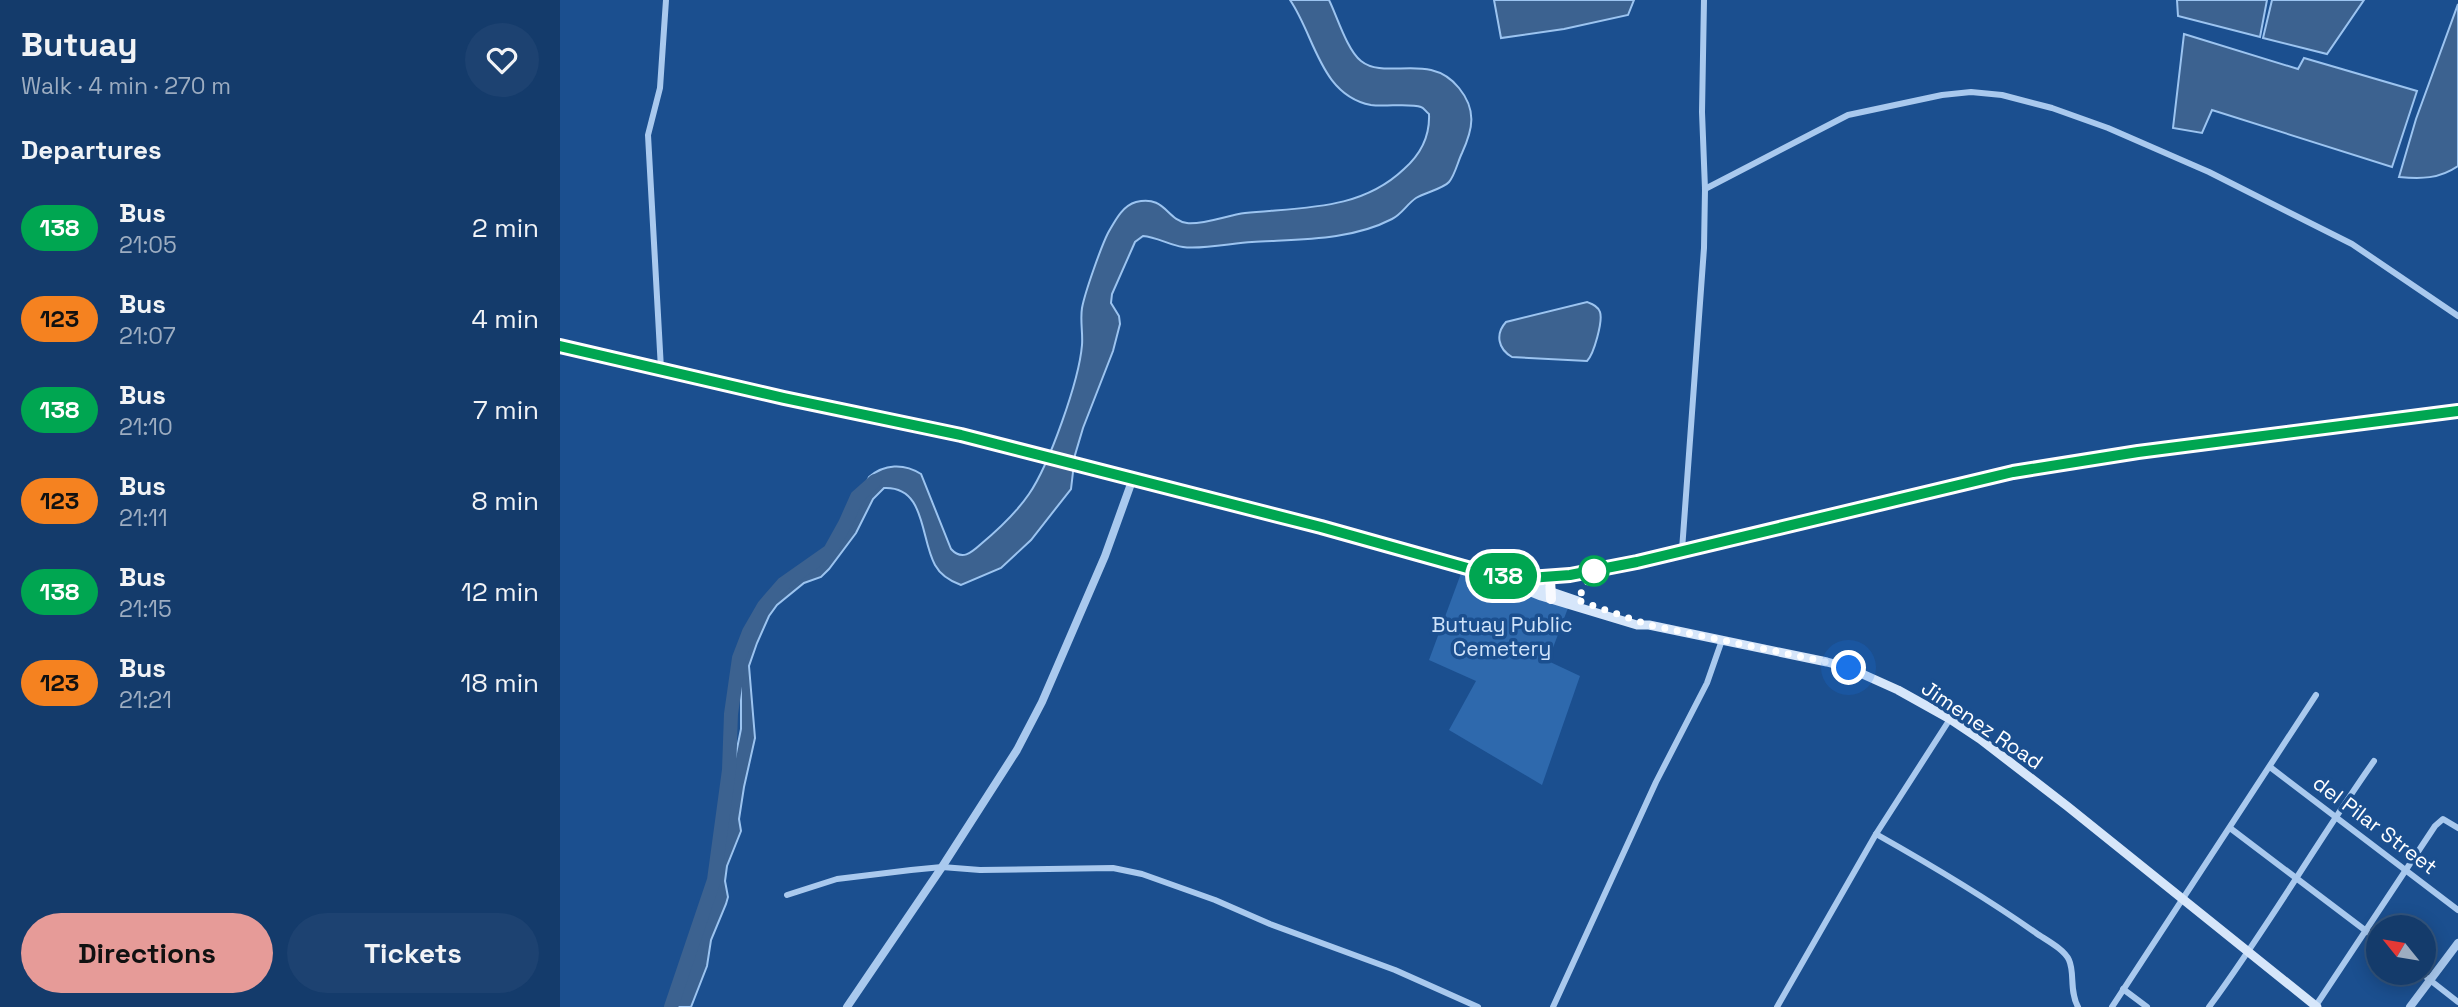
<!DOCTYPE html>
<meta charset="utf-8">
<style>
body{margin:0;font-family:"Space Grotesk",sans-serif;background:#1d4271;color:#f1f3f6;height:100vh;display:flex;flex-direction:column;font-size:26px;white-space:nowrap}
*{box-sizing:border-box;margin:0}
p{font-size:23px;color:#9dadc1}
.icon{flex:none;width:38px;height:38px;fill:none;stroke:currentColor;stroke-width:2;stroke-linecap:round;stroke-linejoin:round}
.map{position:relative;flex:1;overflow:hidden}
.side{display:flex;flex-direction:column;background:#143b6b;width:560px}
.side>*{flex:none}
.badge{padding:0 14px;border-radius:23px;font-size:24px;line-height:46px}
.needle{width:46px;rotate:300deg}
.fabs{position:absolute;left:1806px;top:915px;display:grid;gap:14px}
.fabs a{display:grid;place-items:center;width:70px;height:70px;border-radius:50%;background:#143b6b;box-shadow:0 4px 18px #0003,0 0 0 2px #33557e;font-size:35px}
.you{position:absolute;width:35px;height:35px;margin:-18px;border:5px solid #fff;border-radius:50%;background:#1a73e8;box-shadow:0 0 0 10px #1a73e833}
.map>.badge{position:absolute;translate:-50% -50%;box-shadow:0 0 0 4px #fff}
h2{padding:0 21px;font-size:26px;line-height:63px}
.round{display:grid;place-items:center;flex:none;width:74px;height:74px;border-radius:37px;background:#1d4271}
.headline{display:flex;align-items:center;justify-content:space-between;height:119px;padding:0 21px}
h1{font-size:33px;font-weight:600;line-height:52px}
.cta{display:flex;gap:14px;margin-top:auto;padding:14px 21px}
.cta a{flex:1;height:80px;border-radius:42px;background:#e69b98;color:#111;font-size:28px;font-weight:600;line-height:80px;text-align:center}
.cta a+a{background:#1d4271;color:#f1f3f6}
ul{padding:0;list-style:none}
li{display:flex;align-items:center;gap:21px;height:91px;padding:0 21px}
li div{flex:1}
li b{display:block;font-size:26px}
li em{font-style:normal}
li .badge{min-width:77px;font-weight:700;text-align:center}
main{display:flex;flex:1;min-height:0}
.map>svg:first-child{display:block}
</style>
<main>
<section class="side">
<div class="headline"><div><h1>Butuay</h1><p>Walk · 4 min · 270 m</p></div><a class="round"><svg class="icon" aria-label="heart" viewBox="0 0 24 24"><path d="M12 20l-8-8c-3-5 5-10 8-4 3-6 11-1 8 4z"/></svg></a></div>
<h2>Departures</h2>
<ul>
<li><span class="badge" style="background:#00a651;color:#fff">138</span><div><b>Bus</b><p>21:05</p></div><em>2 min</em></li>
<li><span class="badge" style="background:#f58220;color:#111">123</span><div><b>Bus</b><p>21:07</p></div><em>4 min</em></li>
<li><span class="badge" style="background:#00a651;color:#fff">138</span><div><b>Bus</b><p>21:10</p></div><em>7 min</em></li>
<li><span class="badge" style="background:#f58220;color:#111">123</span><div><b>Bus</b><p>21:11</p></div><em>8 min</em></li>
<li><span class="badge" style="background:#00a651;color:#fff">138</span><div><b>Bus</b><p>21:15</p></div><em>12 min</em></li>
<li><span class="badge" style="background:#f58220;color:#111">123</span><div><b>Bus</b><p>21:21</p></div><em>18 min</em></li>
</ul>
<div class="cta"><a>Directions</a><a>Tickets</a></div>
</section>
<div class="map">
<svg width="1898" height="1007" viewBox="0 0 1898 1007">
<rect width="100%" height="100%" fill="#1b4f8f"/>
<polygon fill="#2e69ad" points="903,568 1008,608 988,661 1020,676 982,785 889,730 916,681 869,660"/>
<g fill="#3c6290" stroke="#9cc4f0" stroke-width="2">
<path d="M730,0H769C777,16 787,50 801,61C826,81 870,51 899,88C917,110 913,129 902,153C898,161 895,175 889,182C884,188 865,193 856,198C847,204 842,214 832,219C790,241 738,239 692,242C673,243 640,250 623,247C609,245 597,237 583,236L575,242L552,294L551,303L559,316L560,324L553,351L523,428L515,455L511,489L471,540L441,568L401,585C390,581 381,576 375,565C360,538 366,486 324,488L313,499L296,533L269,569L261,577L244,583L217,605L209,616L197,643L189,666L195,738L184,787L179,819L181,831L167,866L165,881L168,897L166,904L151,940L147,966L131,1007H116L148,911L161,858L167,798L181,729V672L185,650L202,614L223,588L271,555L309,477C324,464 344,463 361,474L391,549C402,561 411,553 421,544C439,529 456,513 469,494C489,465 519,381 522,345C523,333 520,320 522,308C525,292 541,247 548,233C555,221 562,206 576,202C606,195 606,220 627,223C643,225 668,215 685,213C742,207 800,211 844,169C861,154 870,136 869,114C866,112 864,108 861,107C851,103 824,107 811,105C760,95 755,36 730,0Z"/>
<polygon points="934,0 1074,0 1068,15 1004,29 941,38"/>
<polygon points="1617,0 1707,0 1700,37 1618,16"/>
<polygon points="1712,0 1804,0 1767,54 1703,38"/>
<path d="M1898,4V166C1879,179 1861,179 1839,177L1856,119Z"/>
<polygon points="1624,34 1738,69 1744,58 1857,91 1832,167 1652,110 1642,133 1613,128"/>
<path d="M1027,302C1032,304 1038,306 1040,312C1043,321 1034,354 1027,361L952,357C938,349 935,334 946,322Z"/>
</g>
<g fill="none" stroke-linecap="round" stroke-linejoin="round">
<polyline stroke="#3c6290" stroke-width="14" points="111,1007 154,880 169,770 171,714 179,658 189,632 204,606 223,584 270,551 285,524 297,497 315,481"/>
<g stroke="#a9c9ee" stroke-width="6">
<polyline points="1145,189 1288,115 1382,95 1411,92 1442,95 1492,108 1548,128 1649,172 1792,244 1898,316"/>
<polyline points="101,369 88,135 100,88 106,0"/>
<polyline points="1122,550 1144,248 1145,189 1142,112 1144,0"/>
<polyline points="1710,767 1898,910"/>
<polyline points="1670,828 1818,940"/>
<path d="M1316,834C1371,865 1425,897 1476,933C1486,940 1504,949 1509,960C1515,973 1509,990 1518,1007"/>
<polyline points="227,895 277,879 351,870 382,867 420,870 553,868 582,874 655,900 710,924 835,970 918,1007"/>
<polyline points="1861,973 1898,1002"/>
<polyline points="1563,989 1587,1007"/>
<polyline points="993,1007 1096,782 1147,683 1162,640"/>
<polyline points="1217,1007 1316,834 1390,719"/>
<polyline points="1552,1007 1756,695"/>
<path d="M1649,1007C1708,927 1757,842 1814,761"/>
<polyline points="1755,1007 1875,826 1883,819 1898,828"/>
</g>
<g stroke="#a9c9ee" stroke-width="8">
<polyline points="287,1007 382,867 457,750 482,702 545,556 572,481"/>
<polyline points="1850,1007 1898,943"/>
</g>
<g stroke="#d6e6fa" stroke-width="9">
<polyline points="933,577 981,596 1077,625 1089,625 1267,662 1289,668 1338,690 1390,719 1420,739 1507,806 1757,1007"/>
<polyline points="951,578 1018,601"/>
</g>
<g stroke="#f8faff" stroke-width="10">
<polyline points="0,346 224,398 473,452 572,481 760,527 935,575 990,578 1077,562 1453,472 1578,452 1898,411"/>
<polyline points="990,578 991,599"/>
</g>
</g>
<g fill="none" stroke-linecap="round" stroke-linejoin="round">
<g stroke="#fff" stroke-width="16">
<polyline id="line" points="0,346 224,398 401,435 761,527 918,571 947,577 969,578 1010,575 1077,562 1453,472 1578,452 1898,411"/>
</g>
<use href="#line" stroke="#00a651" stroke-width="10"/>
<polyline stroke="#fff" stroke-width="7" stroke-dasharray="0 12.6" points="1034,571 1017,600 1089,625 1267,662 1289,668"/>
</g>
<circle fill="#fff" stroke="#00a651" stroke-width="3.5" cx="1034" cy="571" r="14"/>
<g text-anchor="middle" stroke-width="7" stroke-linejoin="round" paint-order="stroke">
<g font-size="21" fill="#cfe3fa" stroke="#1b4f8f">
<text x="942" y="632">Butuay Public<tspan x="942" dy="24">Cemetery</tspan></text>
</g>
<g font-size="21" fill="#fff" stroke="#1b4f8f">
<text transform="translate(1422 725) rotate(34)" y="7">Jimenez Road</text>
<text transform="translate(1815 825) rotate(37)" y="7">del Pilar Street</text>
</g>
</g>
</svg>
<div class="fabs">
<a><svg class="needle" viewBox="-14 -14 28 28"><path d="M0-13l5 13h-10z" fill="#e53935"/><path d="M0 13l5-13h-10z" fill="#9dadc1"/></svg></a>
</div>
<div class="you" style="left:1289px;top:668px"></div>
<b class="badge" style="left:943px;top:576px;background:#00a651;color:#fff">138</b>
</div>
</main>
